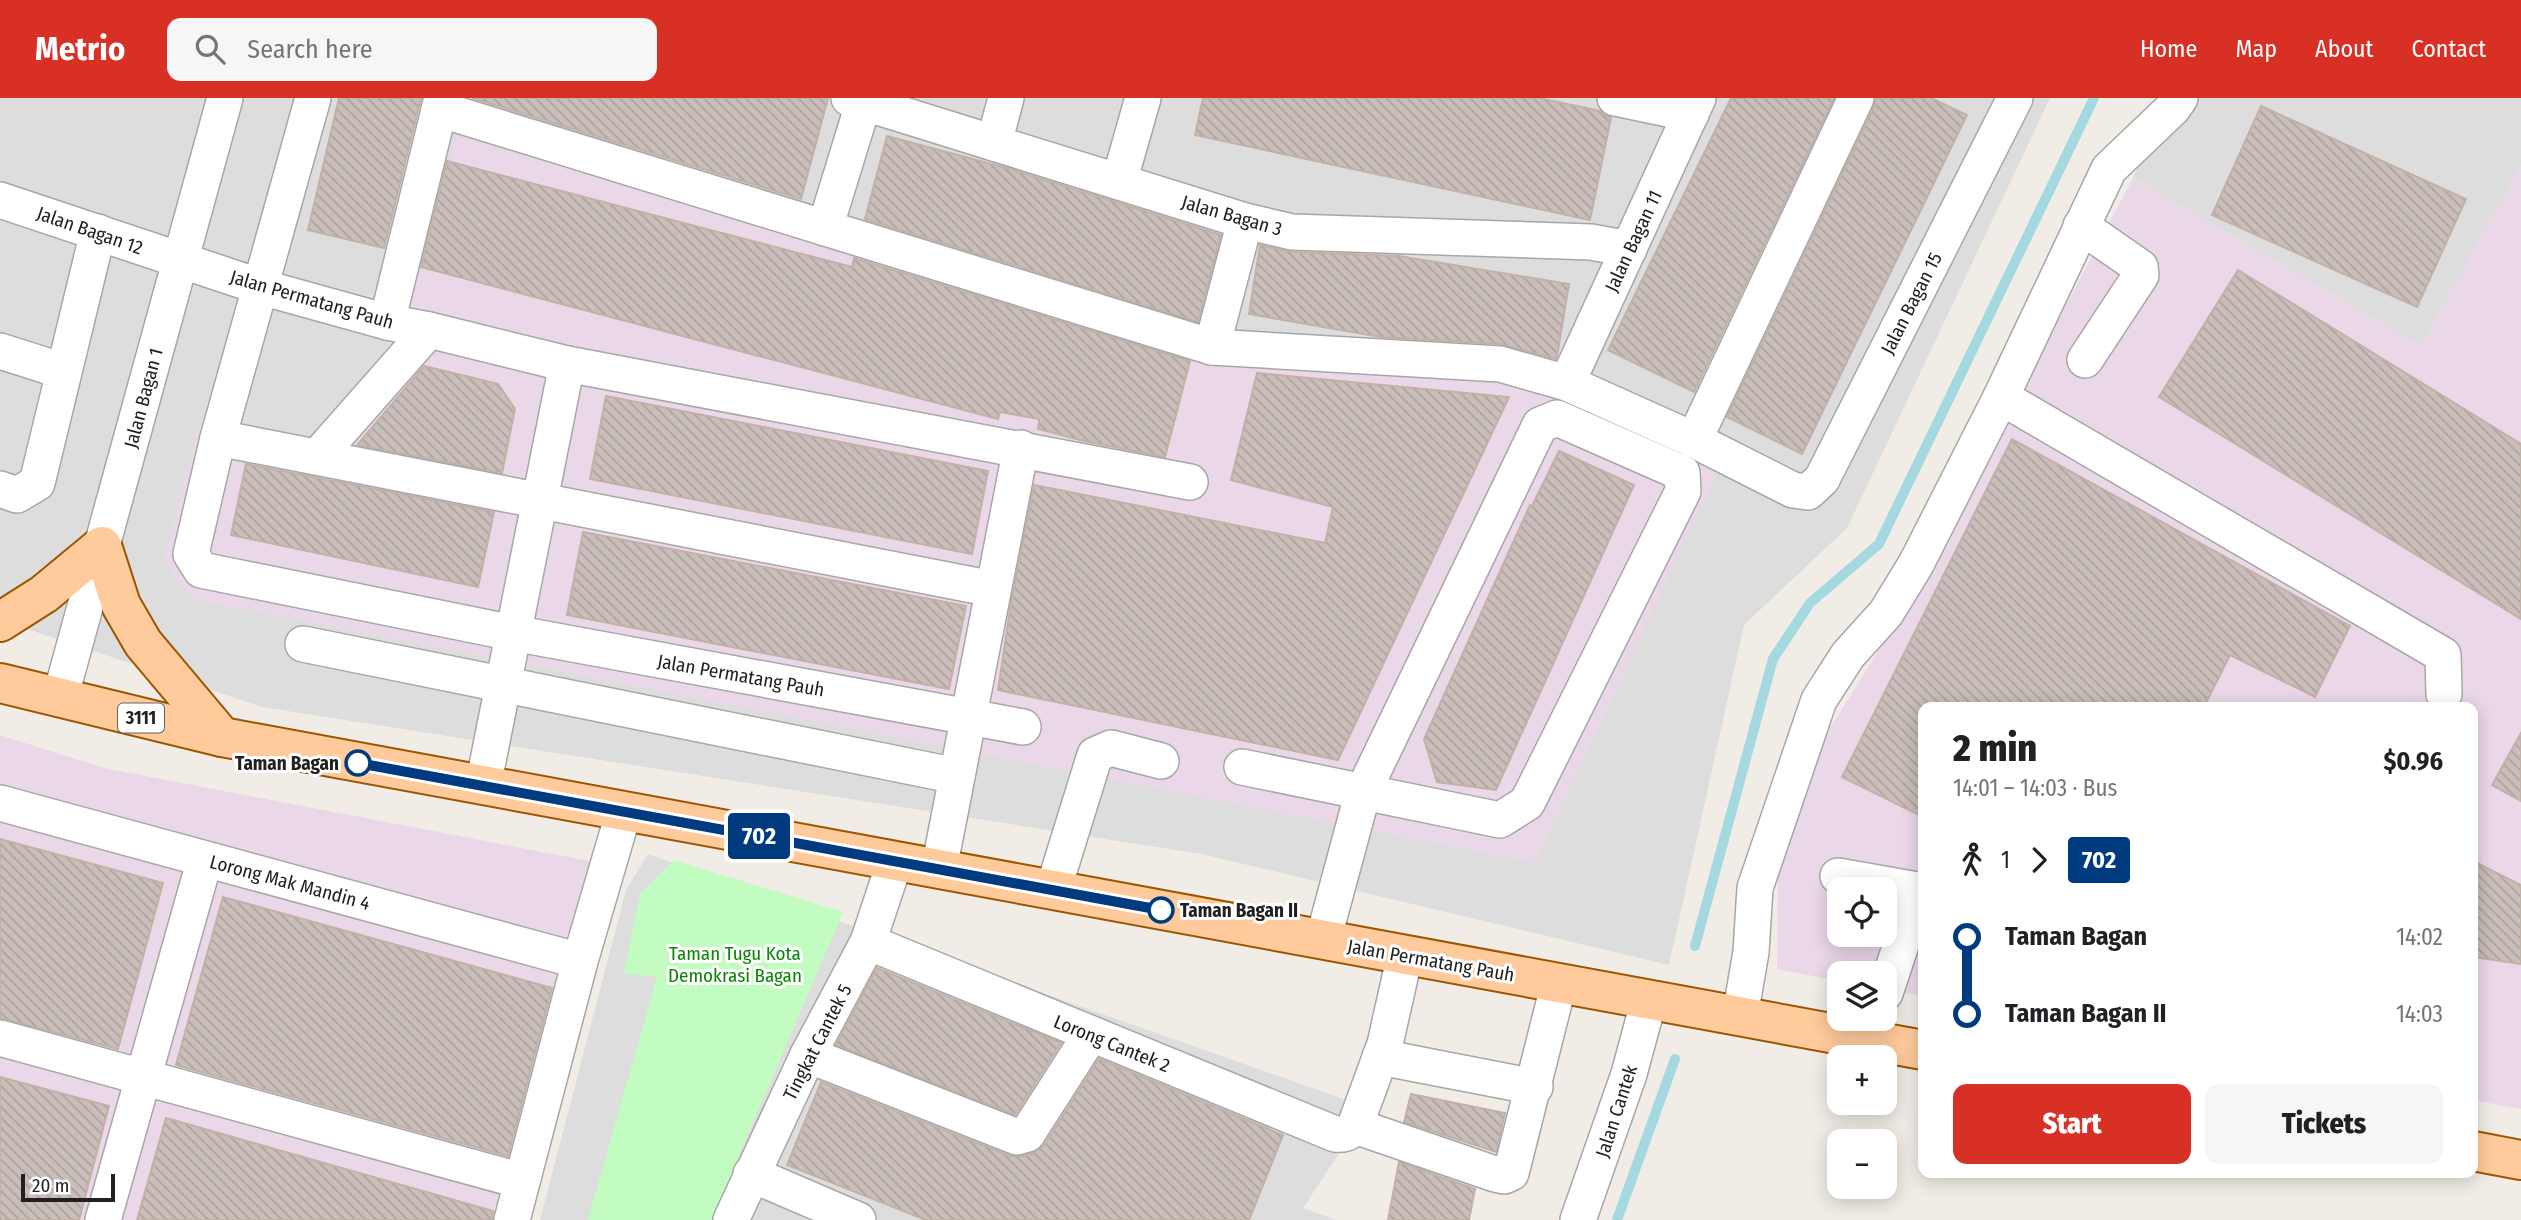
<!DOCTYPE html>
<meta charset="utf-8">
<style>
body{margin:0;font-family:"Fira Sans Condensed",sans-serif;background:#f6f6f6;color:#202124;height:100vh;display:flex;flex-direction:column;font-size:26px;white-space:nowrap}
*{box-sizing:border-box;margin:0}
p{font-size:23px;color:#757577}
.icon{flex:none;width:38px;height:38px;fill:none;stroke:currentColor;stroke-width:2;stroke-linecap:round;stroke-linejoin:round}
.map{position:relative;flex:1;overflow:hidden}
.panel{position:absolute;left:1918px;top:604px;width:560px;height:476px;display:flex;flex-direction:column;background:#fff;border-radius:14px;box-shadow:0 4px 18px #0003}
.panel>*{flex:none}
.badge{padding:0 14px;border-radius:5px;font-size:24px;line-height:46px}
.buttons{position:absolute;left:1827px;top:779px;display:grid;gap:14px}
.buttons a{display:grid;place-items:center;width:70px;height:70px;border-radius:14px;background:#fff;box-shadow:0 4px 18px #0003;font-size:35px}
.scale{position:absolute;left:21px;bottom:18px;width:94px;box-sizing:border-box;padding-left:7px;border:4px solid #202020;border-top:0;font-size:19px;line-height:24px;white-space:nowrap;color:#202020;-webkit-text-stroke:5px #fff;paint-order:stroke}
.map>.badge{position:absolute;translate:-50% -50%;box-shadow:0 0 0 4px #fff}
.legs{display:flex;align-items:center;gap:10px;height:77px;padding:0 35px;font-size:23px}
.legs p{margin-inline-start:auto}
.summary{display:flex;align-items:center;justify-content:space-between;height:119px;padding:0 35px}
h1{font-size:38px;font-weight:800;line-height:52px}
.primary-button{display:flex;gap:14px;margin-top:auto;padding:14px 35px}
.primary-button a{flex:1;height:80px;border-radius:14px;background:#d93025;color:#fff;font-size:28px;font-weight:800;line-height:80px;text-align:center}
.primary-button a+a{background:#f6f6f6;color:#202124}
ul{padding:0 35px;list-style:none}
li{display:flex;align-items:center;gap:24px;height:77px;font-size:26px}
li i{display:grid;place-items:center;width:10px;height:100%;margin:0 9px;background:currentColor}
li i::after{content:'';width:18px;height:18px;margin:-9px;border:5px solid;border-radius:50%;background:#fff}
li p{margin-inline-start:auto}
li:first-child i{background:linear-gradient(#0000 50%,currentColor 0)}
li:last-child i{background:linear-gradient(currentColor 50%,#0000 0)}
header{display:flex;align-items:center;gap:42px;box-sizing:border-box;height:98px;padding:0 35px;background:#d93025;color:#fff}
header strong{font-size:33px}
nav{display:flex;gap:38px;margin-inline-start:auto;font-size:24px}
.search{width:490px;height:63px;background:#f6f6f6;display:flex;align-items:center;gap:18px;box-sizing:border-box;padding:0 24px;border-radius:14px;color:#757577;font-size:26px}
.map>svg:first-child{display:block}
</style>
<header>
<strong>Metrio</strong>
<div class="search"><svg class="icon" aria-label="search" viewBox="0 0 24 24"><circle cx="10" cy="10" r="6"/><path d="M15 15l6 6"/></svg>Search here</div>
<nav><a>Home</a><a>Map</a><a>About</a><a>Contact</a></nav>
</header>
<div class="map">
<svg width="2521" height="1122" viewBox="0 0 2521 1122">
<defs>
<pattern id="building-back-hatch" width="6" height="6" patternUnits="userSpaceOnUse" patternTransform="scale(1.75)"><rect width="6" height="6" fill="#c9beb9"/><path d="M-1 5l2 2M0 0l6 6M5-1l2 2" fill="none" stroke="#aca39f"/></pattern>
</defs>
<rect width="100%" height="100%" fill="#f1ece6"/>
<g fill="#dedddd">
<polygon points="0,0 2050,0 1847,430 1744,527 1669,867 1201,756 262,609 0,522"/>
<polygon points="2169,0 2521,0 2521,67 2421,248 2133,80"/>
<polygon points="648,756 1369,1010 1303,1110 1336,1122 540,1122 626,792"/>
</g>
<g fill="#ead7e8" fill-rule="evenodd">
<polygon points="456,38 1232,267 1500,280 1721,367 1535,765 191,501 164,462 199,326 308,344 392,242"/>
<path d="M2521,67V1011L2473,1002V609H1923V898L1885,891V875H1839V883L1777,871L1778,770L1806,669L1918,489L2133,80L2421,248ZM1839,791H1885V836H1839Z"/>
<polygon points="0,637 104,670 610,767 517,1122 0,1122"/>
</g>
<polygon fill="#c3fcc1" points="674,762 843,814 711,1122 588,1122 657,879 624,875 640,796"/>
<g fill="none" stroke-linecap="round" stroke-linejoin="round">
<g stroke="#a4d9e0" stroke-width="10">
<polyline points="1695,848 1773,561 1810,505 1879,446 2094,0"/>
<polyline points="1617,1122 1675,961"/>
</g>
</g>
<g fill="url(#building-back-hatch)" stroke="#c3b0a7" stroke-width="2">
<polygon points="339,0 421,0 384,150 308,132"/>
<polygon points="472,0 828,0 801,101"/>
<polygon points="1203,0 1539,0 1600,13 1611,20 1590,122 1195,37"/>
<polygon points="1731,0 1834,0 1694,294 1608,252"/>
<polygon points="1876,0 1931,0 1967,17 1802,356 1727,319 1874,9"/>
<polygon points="2261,8 2466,101 2417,209 2212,117"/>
<polygon points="887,38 1010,71 1221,137 1198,224 865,121"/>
<polygon points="447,63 852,169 854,160 1190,263 1165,359 1084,343 1038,331 1039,321 1000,314 998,321 421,169"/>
<polygon points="1260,147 1291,154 1399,158 1569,186 1557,258 1556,261 1501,246 1381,239 1249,216"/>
<polygon points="2238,172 2521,346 2521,521 2159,299"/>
<polygon points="424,268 498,286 515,311 502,375 357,347"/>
<polygon points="1257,275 1509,299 1338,662 998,592 1011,505 1034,387 1325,445 1333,409 1231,382"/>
<polygon points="606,298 988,373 972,456 590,381"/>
<polygon points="2012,341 2350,528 2315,599 2230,557 2204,609 1923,609 1923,719 1842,679"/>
<polygon points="1559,353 1634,387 1496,692 1437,684 1424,641 1530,407 1532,408"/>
<polygon points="246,366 494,414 478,489 231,437"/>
<polygon points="583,434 966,508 949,591 567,517"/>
<polygon points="2521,635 2521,703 2492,687"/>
<polygon points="0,741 163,785 118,951 0,920"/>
<polygon points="2473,763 2521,787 2521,866 2473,859"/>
<polygon points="223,799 552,890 508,1058 176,967"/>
<polygon points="877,870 1061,945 1015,1017 836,947"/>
<polygon points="1099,961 1283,1037 1249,1122 926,1122 787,1067 821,984 1010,1058 1022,1058 1033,1055 1044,1047"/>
<polygon points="0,979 109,1008 79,1122 0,1122"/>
<polygon points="1411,996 1505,1015 1496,1054 1404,1024"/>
<polygon points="166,1020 493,1113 492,1122 137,1122"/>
<polygon points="1399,1064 1475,1091 1469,1122 1388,1122"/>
</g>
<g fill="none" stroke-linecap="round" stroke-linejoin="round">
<g stroke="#a7a7a7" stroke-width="38">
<g id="minor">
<polyline points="313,0 218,340 191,456 201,472 513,535 1023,629"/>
<polyline points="849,0 1245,123 1292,134 1591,144 1629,151"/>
<polyline points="1615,0 1691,16"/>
<polyline points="439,11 1212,249 1500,266 1567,285 1694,342 1793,392 1808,394 1822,381 2015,0"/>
<polyline points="994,45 1006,0"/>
<polyline points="1119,84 1143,0"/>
<polyline points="0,102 261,189 387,224 429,232 567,266 1190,384"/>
<polyline points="2081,128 2140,169 2141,177 2085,262"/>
<polyline points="825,130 865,0"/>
<polyline points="387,224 442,0"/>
<polyline points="1212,249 1245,123"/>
<polyline points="0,253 63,273"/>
<polyline points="1567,285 1698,0"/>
<polyline points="2001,299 2443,557 2444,596"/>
<polyline points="218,340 993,491"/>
<polyline points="1694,342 1856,0"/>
<polyline points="318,358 429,232"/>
<polyline points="0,391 17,397 37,385 98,134"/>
<polyline points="303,546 957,678"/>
<polyline points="60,600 225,0"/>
<polyline points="1242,669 1500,722 1527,705 1683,393 1682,375 1557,320 1540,327 1363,694 1323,842"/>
<polyline points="483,688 567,266"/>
<polyline points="0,705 580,863"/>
<polyline points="939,771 1021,350"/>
<polyline points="1838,778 1923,793"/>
<polyline points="1053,792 1095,657 1111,650 1161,663"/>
<path d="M868,844L1335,1036C1345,1037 1349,1035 1355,1028L1385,946L1405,857"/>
<polyline points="1885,895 1919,792"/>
<polyline points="1740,918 1751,854 1755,790 1819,602 1848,557 1886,515 1916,466 2001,299 2109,71 2173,10 2180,0"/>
<polyline points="0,940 522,1083"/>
<polyline points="808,957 1017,1039 1027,1036 1091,936"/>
<polyline points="1380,959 1535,989"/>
<polyline points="1355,1028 1495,1076 1504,1078 1511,1075 1559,885"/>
<polyline points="751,1076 858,1122"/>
<polyline points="103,1122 205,761"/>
<polyline points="512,1122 580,863 624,713"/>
<polyline points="731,1122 808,957 868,844 895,763"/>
<polyline points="1578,1122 1629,976 1649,902"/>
</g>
</g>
<g stroke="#9b5700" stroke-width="42">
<g id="major">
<polyline points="0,524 44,496 102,448 121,507 143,545 222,639"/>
<polyline points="0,585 222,639 1923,952"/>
<polyline points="2473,1053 2521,1062"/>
</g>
</g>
<use href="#minor" stroke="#fff" stroke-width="35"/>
<use href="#major" stroke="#ffca9c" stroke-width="38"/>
</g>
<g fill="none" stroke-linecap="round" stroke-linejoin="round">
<g stroke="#fff" stroke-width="16">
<polyline id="line-1" points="358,665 1161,812"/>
</g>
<use href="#line-1" stroke="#003b80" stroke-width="10"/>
</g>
<g fill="#fff" stroke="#003b80" stroke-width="3.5">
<circle cx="358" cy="665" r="12"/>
<circle cx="1161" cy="812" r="12"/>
</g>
<g text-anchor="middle" stroke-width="6" stroke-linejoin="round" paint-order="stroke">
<rect fill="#fff" stroke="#636363" stroke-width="2" x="118" y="605.5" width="46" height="29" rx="5"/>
<g font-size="18" font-weight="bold" fill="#202020">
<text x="141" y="626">3111</text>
</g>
<g font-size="19" fill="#202020" stroke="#fff">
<text transform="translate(1232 117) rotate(16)" y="7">Jalan Bagan 3</text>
<text transform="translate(90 132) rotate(19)" y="7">Jalan Bagan 12</text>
<text transform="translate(1633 143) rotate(-65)" y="7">Jalan Bagan 11</text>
<text transform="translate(312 201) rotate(16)" y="7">Jalan Permatang Pauh</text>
<text transform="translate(1911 205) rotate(-63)" y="7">Jalan Bagan 15</text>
<text transform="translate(143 300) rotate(-75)" y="7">Jalan Bagan 1</text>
<text transform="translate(741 577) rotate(10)" y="7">Jalan Permatang Pauh</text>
<text transform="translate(290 784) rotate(15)" y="7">Lorong Mak Mandin 4</text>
<text transform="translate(1431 862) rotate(10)" y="7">Jalan Permatang Pauh</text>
<text transform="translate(817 944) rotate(-63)" y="7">Tingkat Cantek 5</text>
<text transform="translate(1112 945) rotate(22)" y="7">Lorong Cantek 2</text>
<text transform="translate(1616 1013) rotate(-72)" y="7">Jalan Cantek</text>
</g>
<g font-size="19" font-weight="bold" fill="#202020" stroke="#fff" text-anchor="end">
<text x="339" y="672">Taman Bagan</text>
<text x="1180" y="819" text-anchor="start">Taman Bagan II</text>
</g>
<g font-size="19" fill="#0a8407" stroke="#fff">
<text x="735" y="862">Taman Tugu Kota<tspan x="735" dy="22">Demokrasi Bagan</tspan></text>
</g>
</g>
</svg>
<div class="buttons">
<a><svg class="icon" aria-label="locate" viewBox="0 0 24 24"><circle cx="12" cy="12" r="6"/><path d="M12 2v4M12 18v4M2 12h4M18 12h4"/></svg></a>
<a><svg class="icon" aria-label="layers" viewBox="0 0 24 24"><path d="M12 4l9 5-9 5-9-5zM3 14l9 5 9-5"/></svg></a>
<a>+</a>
<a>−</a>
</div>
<div class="scale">20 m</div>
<b class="badge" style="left:759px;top:738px;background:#003b80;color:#fff">702</b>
<section class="panel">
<div class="summary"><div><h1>2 min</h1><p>14:01 – 14:03 · Bus</p></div><b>$0.96</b></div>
<div class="legs"><svg class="icon" aria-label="walk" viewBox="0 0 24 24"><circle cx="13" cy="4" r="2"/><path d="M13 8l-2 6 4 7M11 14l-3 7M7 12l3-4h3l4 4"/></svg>1<svg class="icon" aria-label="forward" viewBox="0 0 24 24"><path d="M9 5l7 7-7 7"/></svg><b class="badge" style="background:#003b80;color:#fff">702</b></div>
<ul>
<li><i style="color:#003b80"></i><b>Taman Bagan</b><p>14:02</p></li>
<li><i style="color:#003b80"></i><b>Taman Bagan II</b><p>14:03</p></li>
</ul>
<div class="primary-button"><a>Start</a><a>Tickets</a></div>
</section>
</div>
